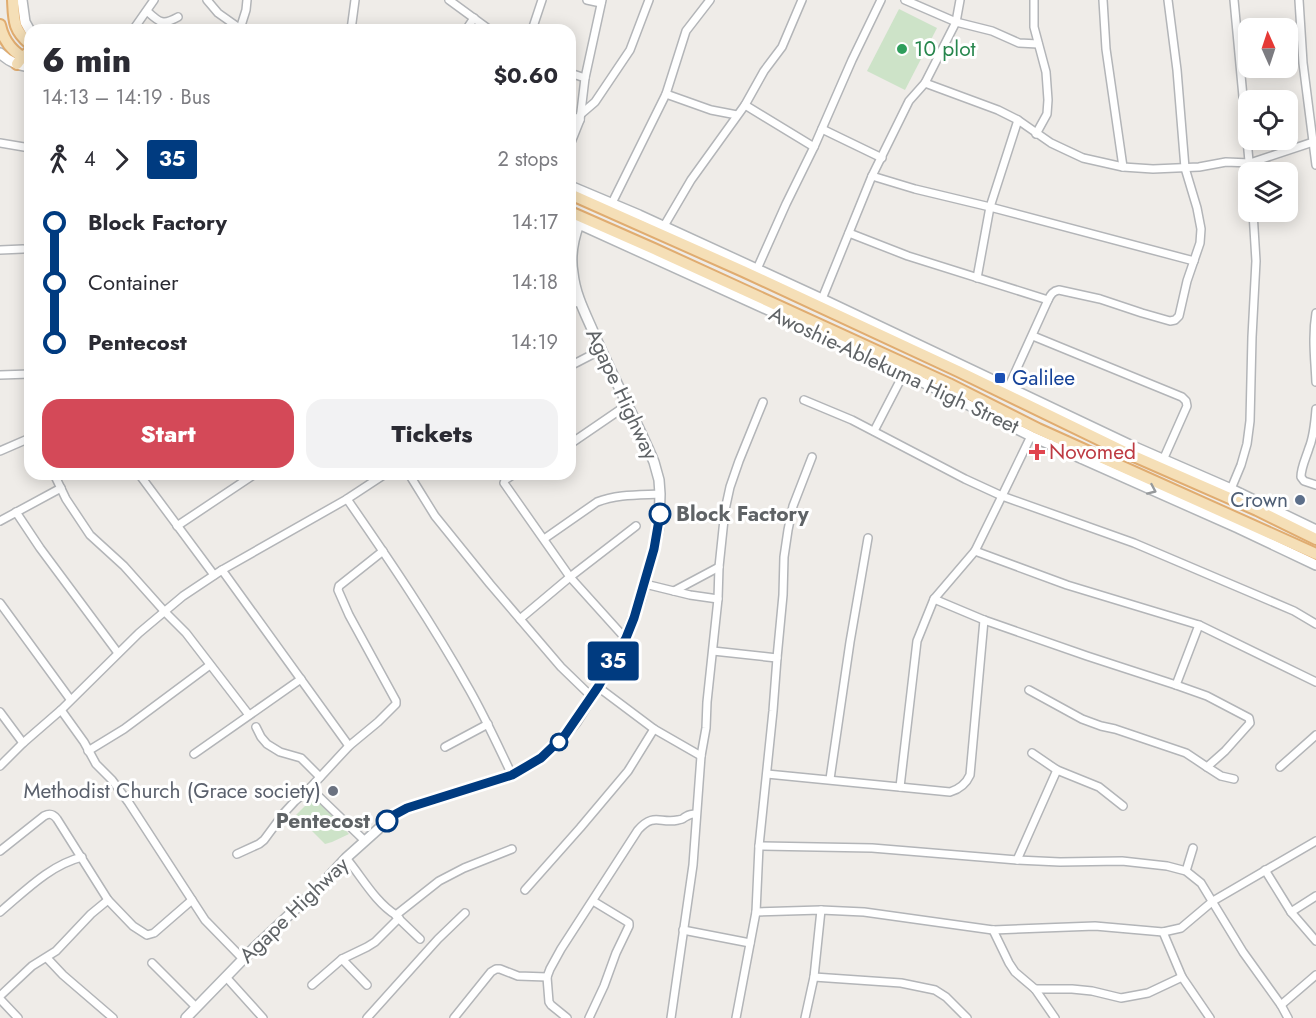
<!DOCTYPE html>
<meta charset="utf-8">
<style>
body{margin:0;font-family:Jost,sans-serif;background:#f2f2f3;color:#2b2b33;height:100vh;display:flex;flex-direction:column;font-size:22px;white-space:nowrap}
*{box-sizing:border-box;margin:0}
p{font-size:20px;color:#7c7c81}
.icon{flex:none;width:33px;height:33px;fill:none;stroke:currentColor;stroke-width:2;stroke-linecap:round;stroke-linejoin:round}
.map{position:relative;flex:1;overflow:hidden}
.details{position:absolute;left:24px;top:24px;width:552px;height:456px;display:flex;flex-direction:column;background:#fff;border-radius:18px;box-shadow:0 3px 15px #0003}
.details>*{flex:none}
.badge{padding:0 12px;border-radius:4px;font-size:21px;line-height:39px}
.needle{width:39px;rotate:357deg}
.controls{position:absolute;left:1238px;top:18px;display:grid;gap:12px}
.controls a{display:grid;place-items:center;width:60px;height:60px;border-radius:12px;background:#fff;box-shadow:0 3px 15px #0003;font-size:30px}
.map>.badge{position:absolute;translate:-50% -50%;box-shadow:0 0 0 3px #fff}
.legs{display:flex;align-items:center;gap:9px;height:66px;padding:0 18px;font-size:20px}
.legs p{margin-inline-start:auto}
.head{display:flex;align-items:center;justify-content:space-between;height:102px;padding:0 18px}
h1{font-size:33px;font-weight:800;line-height:45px}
.button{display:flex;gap:12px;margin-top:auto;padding:12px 18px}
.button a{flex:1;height:69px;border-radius:18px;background:#d44958;color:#fff;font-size:24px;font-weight:800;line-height:69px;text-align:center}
.button a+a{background:#f2f2f3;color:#2b2b33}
ul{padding:0 18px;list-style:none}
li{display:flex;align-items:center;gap:21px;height:60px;font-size:22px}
li i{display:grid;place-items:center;width:9px;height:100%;margin:0 8px;background:currentColor}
li i::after{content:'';width:15px;height:15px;margin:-8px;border:4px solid;border-radius:50%;background:#fff}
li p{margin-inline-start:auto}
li:first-child i{background:linear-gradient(#0000 50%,currentColor 0)}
li:last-child i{background:linear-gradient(currentColor 50%,#0000 0)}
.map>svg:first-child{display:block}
</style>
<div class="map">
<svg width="1316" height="1018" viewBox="0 0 1316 1018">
<rect width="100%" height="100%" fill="#efece8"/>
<g fill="#cde3c8">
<polygon points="899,9 937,28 905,90 867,71"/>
<polygon points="318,801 349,834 332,842 325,844 296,815 309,802"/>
</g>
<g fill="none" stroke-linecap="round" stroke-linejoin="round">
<g stroke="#b3b5b8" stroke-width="10">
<g id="street">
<polyline points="207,0 218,13 242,30"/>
<polyline points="449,0 490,30"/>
<polyline points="587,0 601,3"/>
<polyline points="905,0 956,22 992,31 1019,43 1038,44"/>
<polyline points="1034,0 1034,27 1046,72 1048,100 1047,114 1036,134"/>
<polyline points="1103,0 1106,49 1123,167"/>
<polyline points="1234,0 1250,172"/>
<polyline points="1299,0 1303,63 1316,165"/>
<path d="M147,11C159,22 162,26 178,17"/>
<polyline points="240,29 246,10 247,0"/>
<polyline points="133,30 154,0"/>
<polyline points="351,30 355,0"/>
<polyline points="466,30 474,18"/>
<polyline points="532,30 542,0"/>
<polyline points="570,73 585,78"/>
<polyline points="925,83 998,110 1018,120 1051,143 1068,151 1083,158 1123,167 1153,169 1199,167 1226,162 1250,163 1316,141"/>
<polyline points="666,94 711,110 737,115"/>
<polyline points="745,105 814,147"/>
<polyline points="581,114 595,102 630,50 649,0"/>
<polyline points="570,115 580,120"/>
<polyline points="822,129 882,158"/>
<polyline points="0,143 30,148"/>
<polyline points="570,145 580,120 585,78 602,0"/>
<polyline points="872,176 915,189 990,207 1194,261"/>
<polyline points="612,203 666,94 686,31 710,0"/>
<polyline points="664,226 691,180 745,105 764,71 782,47 802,0"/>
<polyline points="849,233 908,256 1048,300"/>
<polyline points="0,250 23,249"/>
<polyline points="757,269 786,204 814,147 852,60 881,0"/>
<polyline points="977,278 990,207 1018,120"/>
<polyline points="822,299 872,176 909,101 925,83 956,22 960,0"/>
<polyline points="570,305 580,301"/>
<path d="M1316,313C1312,337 1315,359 1316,382"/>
<polyline points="1033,336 1182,397 1186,401 1187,406 1163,460"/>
<polyline points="570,366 601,350"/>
<polyline points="0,375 30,374"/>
<path d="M1008,388L1048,300C1051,294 1053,291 1059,290L1100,299L1142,313L1170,321L1175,320L1179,316L1187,281L1200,243L1201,229L1197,208L1185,168L1177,70L1168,0"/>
<polyline points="804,400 852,420 965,479 1002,496 975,551 1067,585 1199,625 1316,682"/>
<path d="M1316,409C1315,422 1314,436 1309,448C1306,458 1301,467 1301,477L1304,481L1316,485"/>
<polyline points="874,431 904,373"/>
<polyline points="1031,436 1002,496 1134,543 1294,611 1316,624"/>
<polyline points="570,444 627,405"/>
<polyline points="0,451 30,438"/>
<polyline points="54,474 66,499 90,535 124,566 165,612 186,633 249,715"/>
<polyline points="139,474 214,575"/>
<polyline points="409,474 435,516 490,584 561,667 592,697"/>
<polyline points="514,474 505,480 504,483 570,577 625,638"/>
<polyline points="1231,489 1241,465 1247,444 1250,421 1252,337 1256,261 1253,212"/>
<path d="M347,499C390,561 432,623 469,689C485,717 498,746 512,775"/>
<polyline points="16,512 40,548 118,653"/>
<polyline points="0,521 61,488"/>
<polyline points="177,526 255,474"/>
<path d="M544,539L597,502C617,494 639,495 660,494"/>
<polyline points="222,570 349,746"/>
<polyline points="645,584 690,595 718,599"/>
<polyline points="674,591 719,567"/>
<polyline points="934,599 984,620 1087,656 1176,685 1207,696 1249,718 1250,723 1225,751 1207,767 1186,753 1115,729 1101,726 1082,719 1029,690"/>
<polyline points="0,603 70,699"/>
<polyline points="520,619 570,577 636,526"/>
<polyline points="713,651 777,658"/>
<polyline points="1176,685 1199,625"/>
<polyline points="598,687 654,729 701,756"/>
<polyline points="61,710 84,742 96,764 112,780 129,803 205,920 243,959"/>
<polyline points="0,712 23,743"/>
<polyline points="256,727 261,737 267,744 280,752 301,758 320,777"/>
<polyline points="445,747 488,724"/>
<polyline points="88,751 124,729 210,665"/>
<polyline points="1032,753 1057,770 1099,787 1123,806"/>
<polyline points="194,754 301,679"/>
<polyline points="0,766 23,743 61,710 139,633 183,596 222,570 347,499 385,474"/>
<polyline points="1207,767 1221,776 1234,779"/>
<polyline points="1280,767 1316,735"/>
<path d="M767,774L950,792C960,789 966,784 970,775L984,620"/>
<polyline points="830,779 850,642 868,538"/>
<polyline points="900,787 917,641 934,599 975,551"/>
<polyline points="310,788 365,841"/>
<polyline points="759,846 872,848 1017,860 1060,862 1122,861 1167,866 1186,871 1201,883 1243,952 1281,1005 1288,1018"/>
<path d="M0,851L44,816C50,813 53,814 57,819L108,900L133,926L147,935L154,933L192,900"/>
<polyline points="237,854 259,844 264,840 284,813 295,801 310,788 349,746 378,722 396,704 396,701 349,615 338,590 339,586 383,551"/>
<path d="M346,858C362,877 375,902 396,915L439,881L464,868L512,849"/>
<polyline points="1017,860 1057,770"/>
<polyline points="1265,870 1291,912 1316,941"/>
<polyline points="1186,871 1193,848"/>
<polyline points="525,890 580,828 628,771 654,729"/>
<path d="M0,912C25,891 50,865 82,857"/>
<polyline points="756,912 821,910 864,912 993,930 1095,926 1163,932 1181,928 1213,901 1316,841"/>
<polyline points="1291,912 1316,896"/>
<polyline points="396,916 420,939"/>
<polyline points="683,930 750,943"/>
<polyline points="993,930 1009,963 1015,972 1035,989 1055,1018"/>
<polyline points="1163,932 1182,977 1210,1018"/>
<polyline points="47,958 63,975 113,1018"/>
<polyline points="342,959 367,985"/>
<polyline points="152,963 196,1007"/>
<polyline points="226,977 263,1018"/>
<polyline points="547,977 549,1002 551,1005 567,1018"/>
<polyline points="814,977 901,983 935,990 946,997 967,1018"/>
<polyline points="312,985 342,959 367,947 375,942 399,918"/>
<polyline points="1035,989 1072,989 1092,991 1121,998 1148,993 1182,977"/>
<polyline points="0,996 32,966 56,951 91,914 108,900"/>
<polyline points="0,999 18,1018"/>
<polyline points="1281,1005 1316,975"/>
<polyline points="367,1018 438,939 465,913"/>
<path d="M454,1018L491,972L496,969H500L518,976L547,977L550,969L561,949L638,830C654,812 660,824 678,820C685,819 681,819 687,816C690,814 693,814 696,814"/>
<polyline points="589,1018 604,986 616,953 629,926 629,923 626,921 593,901"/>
<polyline points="671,1018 693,865 701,756 706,728 707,702 718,599 719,567 725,510 730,487 739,461 763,402"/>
<polyline points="736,1018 756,912 759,846 773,711 777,658 783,595 784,557 788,530 793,506 812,457"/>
<polyline points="805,1018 814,977 821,910"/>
</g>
</g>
<g stroke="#b2b5b8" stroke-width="12">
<g id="secondary">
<polyline points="22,0 25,22 30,31"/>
<path d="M0,53C9,62 18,65 30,67"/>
<polyline points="570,186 639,215 822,299 1130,445 1231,489 1316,530"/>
<polyline points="570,220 874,358 1031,436 1238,528 1316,565"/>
<path d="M186,1018L255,947L322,884L346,858L394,815L407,808L512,775L541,758L565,735L576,722L598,687L625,638L640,601L654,549L659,527L660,494L659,480L654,462C635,417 611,374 592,329C584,311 575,293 573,273C570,256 573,240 579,224"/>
</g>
</g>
<g stroke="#e0ac70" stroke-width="14">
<g id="primary">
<path d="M13,0C14,20 13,30 30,44"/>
<path d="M0,25C4,43 14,54 30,61"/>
<polyline points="17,64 22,57 30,52"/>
<polyline points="570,194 743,271 958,371 1127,453 1257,510 1316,539"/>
<polyline points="570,212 654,249 949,384 1038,429 1316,554"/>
</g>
</g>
<use href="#street" stroke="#fff" stroke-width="7"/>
<use href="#secondary" stroke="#fff" stroke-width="9"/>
<use href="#primary" stroke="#f5dfb7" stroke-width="10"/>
</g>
<defs><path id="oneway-chevron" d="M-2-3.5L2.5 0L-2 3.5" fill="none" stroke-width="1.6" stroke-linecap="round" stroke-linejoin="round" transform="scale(1.5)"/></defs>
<use stroke="#979a9c" href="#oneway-chevron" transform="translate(1152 490) rotate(24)"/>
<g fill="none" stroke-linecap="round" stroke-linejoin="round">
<g stroke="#fff" stroke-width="14">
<polyline id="line-1" points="387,821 394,815 407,808 512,775 541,758 565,735 598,687 626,638 634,618 654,549 660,514"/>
</g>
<use href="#line-1" stroke="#003b80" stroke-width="9"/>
</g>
<circle fill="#2e9e5b" stroke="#fff" stroke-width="2" cx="902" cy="49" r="6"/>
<rect fill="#1a4fb4" stroke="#fff" stroke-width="2" x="994" y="372" width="12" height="12" rx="3"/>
<path fill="#e0444e" stroke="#fff" stroke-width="2" d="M1034 443h6v6h6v6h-6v6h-6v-6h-6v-6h6z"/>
<circle fill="#5c6f8a" stroke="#fff" stroke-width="2" cx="1300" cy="500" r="6"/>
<g fill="#fff" stroke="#003b80" stroke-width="3">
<circle cx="660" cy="514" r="10"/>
<circle cx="559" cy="742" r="8"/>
<circle cx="387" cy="821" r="10"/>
</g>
<circle fill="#6b7280" stroke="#fff" stroke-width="2" cx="333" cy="791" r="6"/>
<g text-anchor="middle" stroke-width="6" stroke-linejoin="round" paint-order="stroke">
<g font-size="21" fill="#27864d" stroke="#fff" text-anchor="start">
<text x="914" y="56">10 plot</text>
</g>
<g font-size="21" fill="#5f6366" stroke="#fff">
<text transform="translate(894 370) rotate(25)" y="7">Awoshie-Ablekuma High Street</text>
<text transform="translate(622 394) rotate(65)" y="7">Agape Highway</text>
<text transform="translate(294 910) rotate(-44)" y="7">Agape Highway</text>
</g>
<g font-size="21" fill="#164399" stroke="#fff" text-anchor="start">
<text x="1012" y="385">Galilee</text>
</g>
<g font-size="21" fill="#be3a42" stroke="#fff" text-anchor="start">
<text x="1049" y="459">Novomed</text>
</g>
<g font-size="21" fill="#4e5e75" stroke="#fff" text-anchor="end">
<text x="1288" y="507">Crown</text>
</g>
<g font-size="21" font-weight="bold" fill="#5f6366" stroke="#fff" text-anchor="start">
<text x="676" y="521">Block Factory</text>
<text x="370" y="828" text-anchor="end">Pentecost</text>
</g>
<g font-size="21" fill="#5b616d" stroke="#fff" text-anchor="end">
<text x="321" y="798">Methodist Church (Grace society)</text>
</g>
</g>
</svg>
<div class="controls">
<a><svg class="needle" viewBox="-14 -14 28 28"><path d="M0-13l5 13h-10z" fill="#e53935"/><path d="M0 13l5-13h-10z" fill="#7c7c81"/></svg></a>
<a><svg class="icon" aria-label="locate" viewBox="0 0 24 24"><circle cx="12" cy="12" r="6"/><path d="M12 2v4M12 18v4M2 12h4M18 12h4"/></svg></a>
<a><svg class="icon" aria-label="layers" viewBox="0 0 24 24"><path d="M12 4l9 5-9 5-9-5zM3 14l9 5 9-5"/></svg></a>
</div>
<b class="badge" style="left:613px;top:661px;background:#003b80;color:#fff">35</b>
<section class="details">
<div class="head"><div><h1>6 min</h1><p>14:13 – 14:19 · Bus</p></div><b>$0.60</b></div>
<div class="legs"><svg class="icon" aria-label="walk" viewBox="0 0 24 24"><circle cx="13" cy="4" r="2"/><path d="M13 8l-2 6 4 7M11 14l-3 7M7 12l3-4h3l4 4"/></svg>4<svg class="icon" aria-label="forward" viewBox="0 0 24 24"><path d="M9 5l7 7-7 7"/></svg><b class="badge" style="background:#003b80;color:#fff">35</b><p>2 stops</p></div>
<ul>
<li><i style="color:#003b80"></i><b>Block Factory</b><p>14:17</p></li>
<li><i style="color:#003b80"></i><span>Container</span><p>14:18</p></li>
<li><i style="color:#003b80"></i><b>Pentecost</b><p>14:19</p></li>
</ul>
<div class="button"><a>Start</a><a>Tickets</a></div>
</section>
</div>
